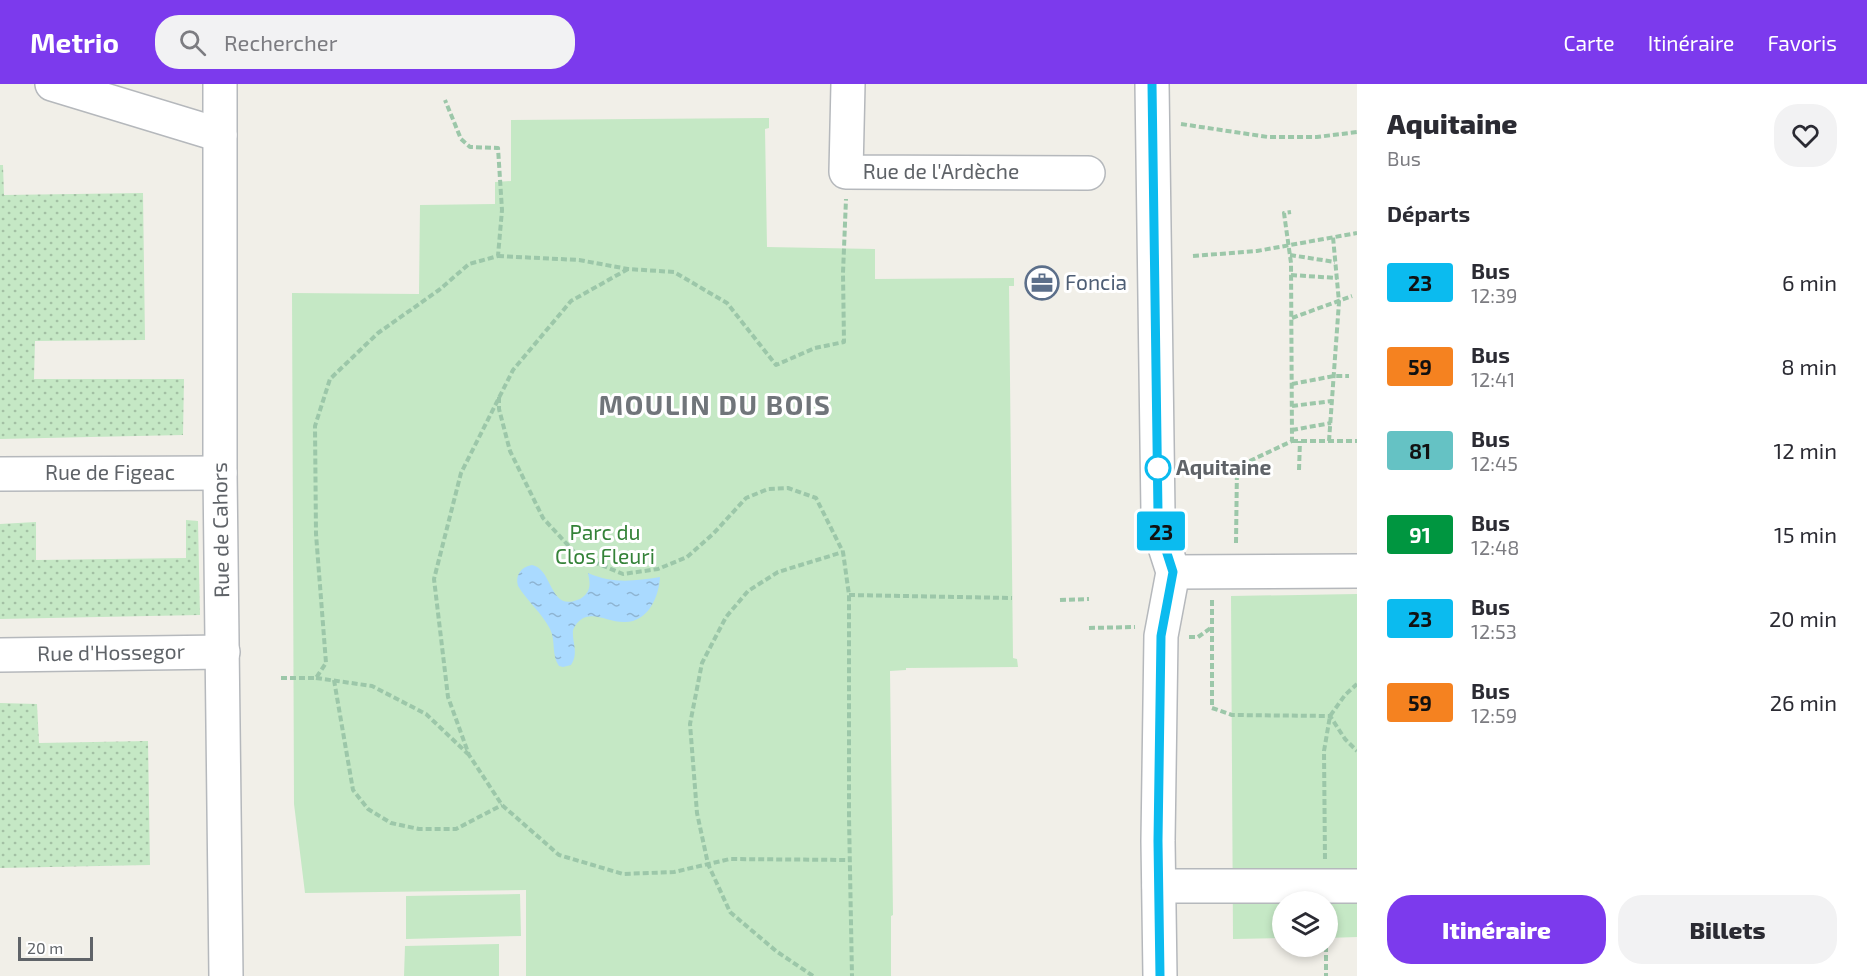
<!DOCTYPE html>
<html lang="fr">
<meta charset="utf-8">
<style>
body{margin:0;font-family:"Exo 2",sans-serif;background:#f2f2f3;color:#2b2b33;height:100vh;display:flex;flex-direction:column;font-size:22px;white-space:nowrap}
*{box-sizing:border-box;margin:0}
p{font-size:20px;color:#7c7c81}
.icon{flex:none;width:33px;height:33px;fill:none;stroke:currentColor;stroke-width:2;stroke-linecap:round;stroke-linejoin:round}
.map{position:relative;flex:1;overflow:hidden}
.drawer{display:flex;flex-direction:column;background:#fff;width:510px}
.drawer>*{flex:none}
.badge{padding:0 12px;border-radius:4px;font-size:21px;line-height:39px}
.tools{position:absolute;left:1272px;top:807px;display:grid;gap:12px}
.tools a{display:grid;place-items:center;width:66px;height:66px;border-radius:50%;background:#fff;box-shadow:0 3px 9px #0003;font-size:30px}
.scale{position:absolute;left:18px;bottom:15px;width:75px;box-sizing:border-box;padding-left:6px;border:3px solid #5f6368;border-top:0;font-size:16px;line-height:21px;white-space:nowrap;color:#5f6368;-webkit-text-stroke:4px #fff;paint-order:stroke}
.map>.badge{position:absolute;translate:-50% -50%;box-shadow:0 0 0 3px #fff}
h2{padding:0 30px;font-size:22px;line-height:54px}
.round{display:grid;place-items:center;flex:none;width:63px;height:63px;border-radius:24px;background:#f2f2f3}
.head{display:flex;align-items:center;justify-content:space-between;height:102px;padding:0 30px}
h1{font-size:28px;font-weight:800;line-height:45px}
.button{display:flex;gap:12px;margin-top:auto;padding:12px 30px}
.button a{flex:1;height:69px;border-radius:24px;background:#7c3aed;color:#fff;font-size:24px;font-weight:800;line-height:69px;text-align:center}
.button a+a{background:#f2f2f3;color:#2b2b33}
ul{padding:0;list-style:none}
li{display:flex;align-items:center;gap:18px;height:84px;padding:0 30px}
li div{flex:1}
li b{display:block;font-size:22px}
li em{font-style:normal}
li .badge{min-width:66px;font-weight:700;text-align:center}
header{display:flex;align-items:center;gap:36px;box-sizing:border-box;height:84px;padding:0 30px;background:#7c3aed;color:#fff}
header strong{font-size:28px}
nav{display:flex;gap:33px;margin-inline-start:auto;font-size:21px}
.search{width:420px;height:54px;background:#f2f2f3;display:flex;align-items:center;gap:15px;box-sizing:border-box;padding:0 21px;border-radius:24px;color:#7c7c81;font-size:22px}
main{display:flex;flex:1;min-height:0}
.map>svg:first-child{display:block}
</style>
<header>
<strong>Metrio</strong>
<div class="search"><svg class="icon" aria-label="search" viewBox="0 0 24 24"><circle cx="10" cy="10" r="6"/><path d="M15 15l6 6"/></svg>Rechercher</div>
<nav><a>Carte</a><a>Itinéraire</a><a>Favoris</a></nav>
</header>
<main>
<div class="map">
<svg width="1357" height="892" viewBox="0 0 1357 892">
<defs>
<pattern id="grass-dots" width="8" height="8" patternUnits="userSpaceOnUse" patternTransform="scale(1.5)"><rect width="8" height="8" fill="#c5e8c5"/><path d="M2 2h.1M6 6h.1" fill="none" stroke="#a3c0a4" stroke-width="1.8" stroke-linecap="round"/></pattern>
<pattern id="water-ripples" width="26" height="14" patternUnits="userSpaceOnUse" patternTransform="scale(1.5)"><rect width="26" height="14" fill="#aadaff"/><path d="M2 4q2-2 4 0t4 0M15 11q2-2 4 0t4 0" fill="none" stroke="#8eb4d2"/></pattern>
</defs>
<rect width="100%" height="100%" fill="#f1efe8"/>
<g fill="url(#grass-dots)">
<polygon points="0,81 3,81 4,111 143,109 145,256 35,257 34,295 184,295 183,351 0,355"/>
<polygon points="186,436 198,437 200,531 0,535 0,440 36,438 36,476 186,474"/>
<polygon points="0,619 37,620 39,659 148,657 150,781 0,784"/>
</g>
<g fill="#c5e8c5">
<polygon points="769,34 769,44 765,45 767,163 875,165 875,195 1014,194 1014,202 1009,202 1013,574 1017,575 1018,583 906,584 906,586 890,587 893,831 891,832 891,892 526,892 526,806 305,809 294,720 292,209 419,210 420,121 495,120 495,98 511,97 511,36"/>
<polygon points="1357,510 1357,853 1328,854 1328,818 1282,818 1282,854 1233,855 1231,512"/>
<polygon points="520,810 521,852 406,855 406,812"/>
<polygon points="499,860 499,892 404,892 405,862"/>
</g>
<path fill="url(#water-ripples)" d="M532,481C553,485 549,527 577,516C581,515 585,512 588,507C591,501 589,495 588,489C613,500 634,497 660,493C659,513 648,538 625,538C606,539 585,520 573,546C572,559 579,569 571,581L563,583L559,582C551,571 556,557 550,545C542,529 527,517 518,502C515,491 521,483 532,481Z"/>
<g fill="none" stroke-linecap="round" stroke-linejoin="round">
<g stroke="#b5b8bc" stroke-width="36">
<g id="minor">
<polyline points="52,0 220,51"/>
<polyline points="220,0 220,389 226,892"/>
<polyline points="848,0 846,88 1088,89"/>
<polyline points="1152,0 1158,429 1164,460 1173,488 1161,552 1158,757 1160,892"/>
<polyline points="0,390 220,389"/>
<polyline points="1173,488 1357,487"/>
<polyline points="0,571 223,568"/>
<polyline points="1159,802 1357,802"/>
</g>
</g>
<g stroke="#9cc7a9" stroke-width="4" stroke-dasharray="6 3" stroke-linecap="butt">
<polyline points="1181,40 1268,53 1317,53 1357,48"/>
<polyline points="1290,171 1335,178"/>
<polyline points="498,172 579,176 628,185 674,188 727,219 776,281 815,264 844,258 843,189 846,115"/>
<polyline points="1193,172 1257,167 1357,149"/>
<polyline points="628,185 571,217 513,286 461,389 434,495 448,613 469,671 502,721 559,771 623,790 674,788 730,775 850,776"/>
<polyline points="1291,191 1337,194"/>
<polyline points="1292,234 1352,212"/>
<polyline points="1292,300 1334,292 1349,292"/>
<polyline points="499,313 499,325 510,367 543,434 577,471 623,490 658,485 687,473 713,450 746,414 768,405 788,404 816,414 843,468 849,511 849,733 852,892"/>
<polyline points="1292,322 1332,317"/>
<polyline points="1292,346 1331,339"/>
<polyline points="1292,357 1357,357"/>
<polyline points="1329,357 1339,218 1333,153"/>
<polyline points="1196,382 1237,383"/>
<polyline points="1299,386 1300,357"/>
<polyline points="1236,459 1237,383 1292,357 1291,179 1284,129 1291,128"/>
<polyline points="849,511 1012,514"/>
<polyline points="1060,516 1089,515"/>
<polyline points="1212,516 1212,624 1232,631 1330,632 1345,655 1357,667"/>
<polyline points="1089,544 1135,543"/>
<polyline points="1189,553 1198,553 1212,543"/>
<polyline points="281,594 316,594 326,579 316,450 315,342 330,295 378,249 439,206 469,180 498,172 502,126 498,64 470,63 461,55 445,16"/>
<polyline points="316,594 372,602 426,630 468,670"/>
<polyline points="334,596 353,706 368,725 391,739 419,745 456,745 502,721"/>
<polyline points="1325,775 1324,667 1330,632 1345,611 1357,600"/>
<polyline points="1326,862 1326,892"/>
<polyline points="813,892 776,867 730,828 708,780 697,729 690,640 702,579 726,533 748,507 778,488 843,468"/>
</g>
<use href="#minor" stroke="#fff" stroke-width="33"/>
</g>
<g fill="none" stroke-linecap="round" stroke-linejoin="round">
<g stroke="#fff" stroke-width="14">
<polyline id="line" points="1152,0 1158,429 1164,460 1173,488 1161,552 1158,757 1160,892"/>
</g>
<use href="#line" stroke="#0bbbef" stroke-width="9"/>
</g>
<defs>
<g id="office-ring" transform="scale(1.725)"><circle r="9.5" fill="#fff" stroke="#5c6f8a" stroke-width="1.5"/><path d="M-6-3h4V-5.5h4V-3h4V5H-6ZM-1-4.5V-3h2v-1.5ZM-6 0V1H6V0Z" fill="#5c6f8a"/></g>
</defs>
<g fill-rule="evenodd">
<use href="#office-ring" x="1042" y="199"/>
</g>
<circle fill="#fff" stroke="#0bbbef" stroke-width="3" cx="1158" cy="384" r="12"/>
<g text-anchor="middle" stroke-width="6" stroke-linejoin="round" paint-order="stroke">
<g font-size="21" fill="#5f6368" stroke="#fff">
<text x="941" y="95">Rue de l'Ardèche</text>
<text x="110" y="396">Rue de Figeac</text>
<text transform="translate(221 446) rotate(-91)" y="7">Rue de Cahors</text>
<text transform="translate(111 569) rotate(-1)" y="7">Rue d'Hossegor</text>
</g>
<g font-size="21" fill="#4e5e75" stroke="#fff" text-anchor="start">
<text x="1065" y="206">Foncia</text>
</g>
<g font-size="21" font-weight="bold" fill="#5f6368" stroke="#fff" text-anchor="start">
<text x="1176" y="391">Aquitaine</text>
</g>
<g font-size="21" fill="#348238" stroke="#fff">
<text x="605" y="456">Parc du<tspan x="605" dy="24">Clos Fleuri</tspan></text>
</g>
<g font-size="27" font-weight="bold" letter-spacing="1.5" fill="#70757a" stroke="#fff">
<text x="715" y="331">MOULIN DU BOIS</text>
</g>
</g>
</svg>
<div class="tools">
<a><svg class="icon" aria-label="layers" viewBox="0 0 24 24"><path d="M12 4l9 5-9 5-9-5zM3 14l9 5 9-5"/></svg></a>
</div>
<div class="scale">20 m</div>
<b class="badge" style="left:1161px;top:447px;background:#0bbbef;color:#111">23</b>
</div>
<section class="drawer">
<div class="head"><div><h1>Aquitaine</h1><p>Bus</p></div><a class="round"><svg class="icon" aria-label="heart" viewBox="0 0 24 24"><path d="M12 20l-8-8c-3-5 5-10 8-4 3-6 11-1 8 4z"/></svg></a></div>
<h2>Départs</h2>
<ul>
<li><span class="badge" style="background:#0bbbef;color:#111">23</span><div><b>Bus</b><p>12:39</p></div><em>6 min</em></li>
<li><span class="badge" style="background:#f58220;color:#111">59</span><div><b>Bus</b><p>12:41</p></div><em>8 min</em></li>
<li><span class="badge" style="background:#65c2c4;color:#111">81</span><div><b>Bus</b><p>12:45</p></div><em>12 min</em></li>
<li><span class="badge" style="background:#009640;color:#fff">91</span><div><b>Bus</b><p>12:48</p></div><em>15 min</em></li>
<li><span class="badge" style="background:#0bbbef;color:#111">23</span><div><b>Bus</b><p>12:53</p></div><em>20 min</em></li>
<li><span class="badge" style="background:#f58220;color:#111">59</span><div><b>Bus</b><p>12:59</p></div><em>26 min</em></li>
</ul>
<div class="button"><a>Itinéraire</a><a>Billets</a></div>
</section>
</main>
